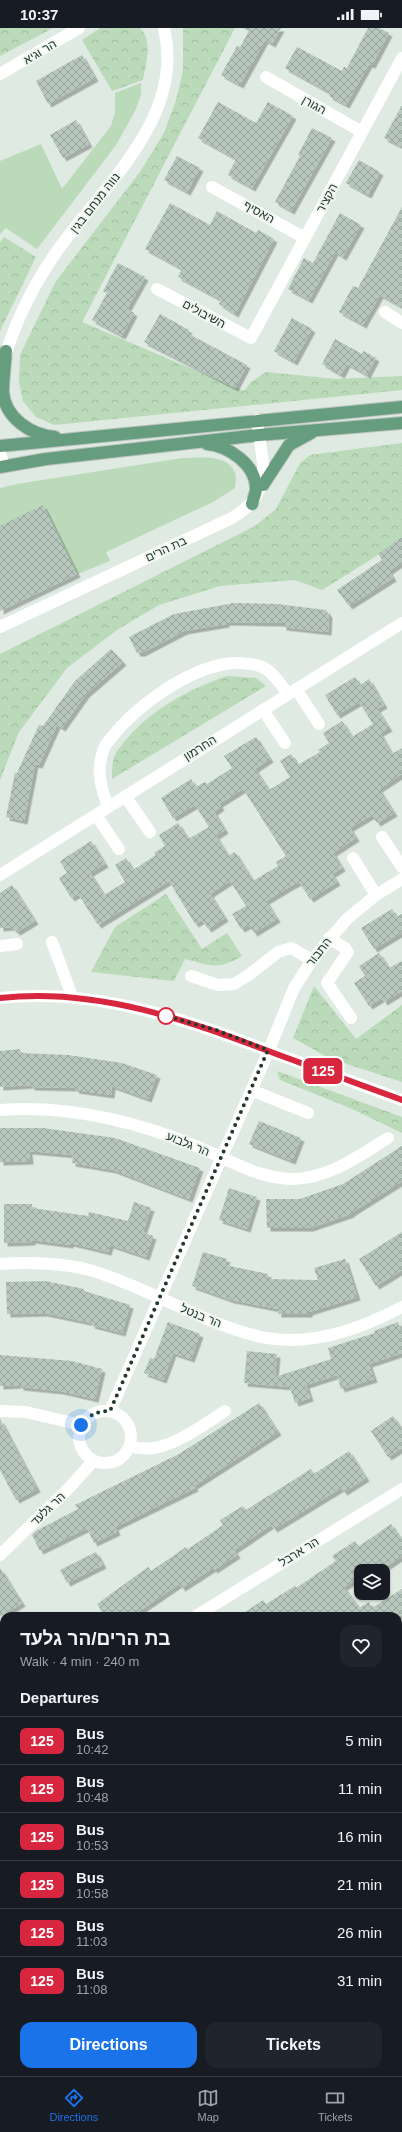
<!DOCTYPE html>
<meta charset="utf-8">
<style>
body{margin:0;font-family:Helvetica,"Noto Sans Hebrew",sans-serif;background:#20242c;color:#f1f3f6;height:100vh;display:flex;flex-direction:column;font-size:15px;white-space:nowrap}
*{box-sizing:border-box;margin:0}
p{font-size:13px;color:#9ea1a6}
.icon{flex:none;width:22px;height:22px;fill:none;stroke:currentColor;stroke-width:2;stroke-linecap:round;stroke-linejoin:round}
.map{position:relative;flex:1;overflow:hidden}
.sheet{position:absolute;left:0px;top:1584px;width:402px;height:464px;display:flex;flex-direction:column;background:#171b24;border-radius:12px 12px 0 0;box-shadow:0 1px 3px #0004}
.sheet>*{flex:none}
.badge{padding:0 8px;border-radius:6px;font-size:14px;line-height:26px}
.controls{position:absolute;left:354px;top:1536px;display:grid;gap:8px}
.controls a{display:grid;place-items:center;width:36px;height:36px;border-radius:8px;background:#171b24;box-shadow:0 1px 3px #0004;font-size:20px}
.you{position:absolute;width:20px;height:20px;margin:-10px;border:3px solid #fff;border-radius:50%;background:#1a73e8;box-shadow:0 0 0 6px #1a73e833}
.map>.badge{position:absolute;translate:-50% -50%;box-shadow:0 0 0 2px #fff}
h2{padding:0 20px;font-size:15px;line-height:36px}
.round{display:grid;place-items:center;flex:none;width:42px;height:42px;border-radius:12px;background:#20242c}
.headline{display:flex;align-items:center;justify-content:space-between;height:68px;padding:0 20px}
h1{font-size:19px;font-weight:600;line-height:30px}
.action{display:flex;gap:8px;margin-top:auto;padding:8px 20px}
.action a{flex:1;height:46px;border-radius:12px;background:#1a73e8;color:#fff;font-size:16px;font-weight:600;line-height:46px;text-align:center}
.action a+a{background:#20242c;color:#f1f3f6}
ul{padding:0;list-style:none}
li{display:flex;align-items:center;gap:12px;height:48px;padding:0 20px;border-top:1px solid #363941}
li div{flex:1}
li b{display:block;font-size:15px}
li em{font-style:normal}
li .badge{min-width:44px;font-weight:700;text-align:center}
.status{display:flex;justify-content:space-between;align-items:center;height:28px;padding:0 20px;background:#171b24;direction:ltr}
.status svg{height:11px;fill:currentColor}
.tabs{display:flex;justify-content:space-around;align-items:center;height:56px;border-top:1px solid #363941;background:#171b24;font-size:11px;color:#9ea1a6}
.tabs a{display:grid;justify-items:center;gap:2px}
.tabs .active{color:#1a73e8}
.map>svg:first-child{display:block}
</style>
<div class="status"><b>10:37</b><svg viewBox="0 0 49 12"><path d="M0 12V9h3v3zM5 12V6h3v6zM10 12V3h3v9zM15 12V0h3v12zM26 1h20v11H26zM47 4h2v5h-2z"/></svg></div>
<div class="map">
<svg width="402" height="2048" viewBox="0 0 402 2048">
<defs>
<pattern id="forest-crowns" width="20" height="18" patternUnits="userSpaceOnUse"><rect width="20" height="18" fill="#badab9"/><path d="M2 6a3 3 0 1 1 6 0M12 15a3 3 0 1 1 6 0" fill="none" stroke="#a0bc9f"/></pattern>
<pattern id="building-cross-hatch" width="8" height="8" patternUnits="userSpaceOnUse"><rect width="8" height="8" fill="#b8c7bd"/><path d="M0 0l8 8M0 8l8-8" fill="none" stroke="#95a39a"/></pattern>
<filter id="shadow"><feDropShadow dx="3.5" dy="3.5" stdDeviation="0" flood-color="#0004"/></filter>
</defs>
<rect width="100%" height="100%" fill="#dfeae2"/>
<g fill="#badab9">
<polygon points="141,55 141,67 135,83 116,117 37,221 6,200 0,206 0,133 41,116 62,161 111,98 115,84 115,65"/>
<path d="M182,430C199,430 228,425 235,445C237,449 235,456 235,460L213,474L106,524L110,533L0,577V460L17,456Z"/>
<polygon points="398,1843 402,1845 402,1944 398,1943"/>
<polygon points="0,1939 4,1939 4,2044 317,2044 324,2048 0,2048"/>
</g>
<g fill="url(#forest-crowns)">
<polygon points="0,0 53,0 0,28"/>
<path d="M100,0H140C153,12 146,37 143,52L112,63L82,12Z"/>
<polygon points="183,0 235,0 82,294 244,363 251,354 266,344 336,351 402,348 402,362 54,397 36,389 23,373 19,354 20,327 56,253 140,144 164,105 176,72 183,42"/>
<polygon points="4,209 36,229 0,303 0,214"/>
<polygon points="402,415 402,512 322,562 295,552 220,558 159,577 117,602 67,640 19,704 0,752 0,626 255,498 276,481 300,435 310,427"/>
<path d="M227,648L256,650L266,658L112,751C112,743 112,734 115,727C117,722 121,718 124,714C150,682 189,661 227,648Z"/>
<path d="M166,866L202,921L227,905L242,928C217,943 211,937 185,931L174,953L91,944L115,899Z"/>
<polygon points="314,958 356,1011 402,977 402,1054 329,1030 293,1010"/>
<polygon points="277,1043 402,1089 402,1105 350,1080 280,1052"/>
<polygon points="4,1612 4,1638 0,1641 0,1615"/>
</g>
<g fill="none" stroke-linecap="round" stroke-linejoin="round">
<g stroke="#8accc3" stroke-width="4.5">
<polyline points="0,2012 4,2013"/>
<polyline points="84,2044 94,2048"/>
</g>
</g>
<g fill="url(#building-cross-hatch)" fill-rule="evenodd" filter="url(#shadow)">
<polygon points="243,0 281,0 272,16 265,12 240,57 221,47 237,18 240,19 249,3"/>
<polygon points="368,0 379,0 389,5 372,37 369,36 346,77 329,68 330,65 285,40 297,19 342,43 344,39 347,40"/>
<polygon points="82,27 95,50 48,76 36,53"/>
<polygon points="218,74 256,95 268,74 293,88 252,160 228,147 236,131 198,110"/>
<polygon points="402,77 402,119 384,110"/>
<polygon points="76,92 89,116 63,130 50,107"/>
<polygon points="312,100 332,110 291,183 275,174 300,128 298,127"/>
<polygon points="177,128 200,140 187,164 164,152"/>
<polygon points="359,132 380,144 368,167 346,155"/>
<polygon points="170,175 210,197 217,183 256,205 258,202 274,211 235,286 219,276 221,272 178,249 182,241 145,221"/>
<polygon points="402,179 402,279 380,267 363,297 339,284 353,258 358,260"/>
<polygon points="340,185 361,197 343,229 335,224 309,272 288,261 304,230 313,235"/>
<polygon points="118,235 145,249 127,281 134,285 122,308 92,292 107,265 103,263"/>
<polygon points="160,286 189,302 187,305 247,337 235,360 144,314"/>
<polygon points="292,290 312,301 294,334 274,323"/>
<polygon points="335,311 362,326 364,323 376,330 367,347 347,336 341,347 322,336"/>
<polygon points="43,477 77,546 0,583 0,498"/>
<polygon points="402,509 402,534 389,543 393,550 349,578 337,562 382,532 378,526"/>
<polygon points="234,575 277,576 326,582 329,587 328,604 283,599 283,595 226,594 226,596 184,603 142,625 137,625 129,609 174,586"/>
<polygon points="111,621 123,634 86,666 62,700 57,697 39,737 35,736 24,793 6,789 15,745 17,745 39,697 43,698 75,653"/>
<path d="M355,649L360,657L369,651L384,677L377,681L389,700L380,705L392,726L402,720V746L379,761L394,785L377,795L372,787L350,800L356,810L333,825L342,840L332,846L337,854L310,871L299,854L291,858L266,873L277,891L254,905L249,897L241,901L232,886L246,878L230,853L210,866L225,890L208,901L202,892L195,896L169,853L98,897L78,866L71,870L59,850L67,845L60,833L91,813L105,836L90,845L104,867L125,854L115,837L126,830L133,842L156,827L154,825L165,818L159,807L178,795L188,811L209,799L195,777L173,790L161,770L191,751L196,759L205,754L207,756L232,740L224,728L256,709L270,731L255,741L269,762L290,749L280,733L291,726L298,737L320,724L318,722L329,715L323,705L342,693L352,709L373,696L359,674L337,687L325,667ZM243,761L286,828L276,834L278,838L253,853L235,824L228,828L216,808L225,802L214,784L221,779L219,776Z"/>
<polygon points="12,857 35,893 17,904 11,899 0,900 0,865"/>
<polygon points="392,881 397,889 402,886 402,904 374,921 361,900"/>
<polygon points="379,925 389,940 402,933 402,963 384,974 382,970 369,978 354,955 365,948 359,938"/>
<polygon points="20,1021 21,1025 68,1027 122,1035 157,1047 148,1071 112,1058 111,1067 75,1062 76,1060 31,1059 31,1057 0,1059 0,1023"/>
<polygon points="259,1093 301,1110 292,1133 249,1116"/>
<polygon points="0,1100 43,1100 115,1110 200,1140 189,1171 113,1142 72,1135 73,1127 29,1123 30,1133 0,1134"/>
<polygon points="402,1118 402,1153 351,1185 351,1186 310,1200 267,1200 266,1171 300,1171 343,1156"/>
<polygon points="229,1160 257,1169 247,1201 219,1192"/>
<polygon points="134,1174 151,1180 143,1204 153,1208 146,1229 110,1217 108,1224 70,1215 70,1217 32,1212 32,1214 4,1215 4,1176 32,1176 32,1180 88,1188 89,1184 128,1193"/>
<polygon points="402,1204 402,1242 376,1258 359,1231"/>
<polygon points="203,1224 227,1231 225,1237 268,1246 267,1251 318,1252 314,1240 345,1231 357,1269 309,1284 309,1286 278,1286 278,1281 231,1272 192,1258"/>
<polygon points="45,1253 84,1261 84,1263 130,1277 122,1305 91,1297 92,1295 44,1285 7,1286 6,1254"/>
<polygon points="168,1294 200,1306 191,1331 173,1325 163,1352 144,1345 150,1330 154,1331"/>
<polygon points="398,1294 402,1305 402,1325 369,1336 374,1351 341,1361 337,1347 306,1357 310,1370 295,1375 290,1359 244,1355 247,1323 277,1326 275,1349 331,1331 328,1320 375,1305 374,1303"/>
<polygon points="0,1327 72,1333 102,1341 95,1371 60,1363 20,1359 20,1357 0,1358"/>
<polygon points="259,1375 278,1404 194,1458 195,1460 115,1499 117,1504 94,1515 87,1500 40,1523 32,1507 36,1503 78,1481 75,1477 179,1426"/>
<polygon points="393,1388 402,1402 402,1420 388,1429 371,1403"/>
<polygon points="0,1391 37,1461 16,1472 0,1442"/>
<polygon points="349,1423 366,1450 344,1464 341,1460 274,1501 271,1497 234,1522 237,1527 214,1542 213,1540 182,1560 179,1556 132,1588 105,1588 97,1576 148,1539 151,1543 186,1519 188,1521 223,1497 220,1492 243,1478 246,1482 311,1441 314,1446"/>
<polygon points="391,1496 402,1512 402,1528 387,1538 383,1533 368,1543 361,1543 361,1548 344,1559 359,1580 369,1574 372,1580 402,1561 402,1588 239,1588 263,1572 266,1576 295,1558 296,1560 336,1533 332,1528 355,1513 358,1519"/>
<polygon points="96,1524 103,1537 67,1555 60,1542"/>
<polygon points="0,1540 22,1575 0,1589"/>
</g>
<g fill="none" stroke-linecap="round" stroke-linejoin="round">
<g stroke="#bcc4c0" stroke-width="14">
<g id="major">
<path d="M6,323C5,337 3,351 3,364C5,390 31,407 55,409"/>
<path d="M207,416C228,418 256,436 256,461C256,465 253,471 252,476"/>
<polyline points="0,418 402,379"/>
<polyline points="0,439 46,431 259,407 402,395"/>
<polyline points="263,457 289,417 311,405"/>
</g>
</g>
<g stroke="#fff" stroke-width="12">
<polyline points="0,46 79,0"/>
<polyline points="266,49 362,104"/>
<polyline points="212,159 305,210"/>
<polyline points="157,261 251,310 402,30"/>
<polyline points="385,284 402,295"/>
<path d="M4,332C15,294 33,258 55,226C101,159 186,91 164,0"/>
<polyline points="0,425 4,438"/>
<path d="M0,599L232,490C276,463 262,437 257,392"/>
<polyline points="296,661 319,696"/>
<polyline points="263,682 285,715"/>
<polyline points="125,768 150,804"/>
<path d="M108,779C101,759 96,743 103,723C104,718 108,714 111,710C136,678 184,644 224,636C235,634 250,635 260,638C272,642 281,657 288,666"/>
<polyline points="96,787 119,821"/>
<polyline points="382,809 402,839"/>
<polyline points="353,830 376,867"/>
<polyline points="0,847 402,595"/>
<polyline points="329,910 345,920 348,924 327,955 351,990"/>
<polyline points="52,914 72,968"/>
<polyline points="0,918 17,916"/>
<polyline points="191,948 218,957 234,956 250,946 278,924 291,920 312,932"/>
<path d="M0,970C98,959 189,993 280,1027C320,1042 361,1057 402,1072"/>
<polyline points="251,1062 308,1085"/>
<path d="M0,1082C69,1077 135,1093 198,1119C228,1131 259,1151 292,1151C328,1151 359,1128 388,1110"/>
<path d="M0,1236C31,1234 64,1235 93,1243C149,1260 200,1294 257,1308C306,1320 359,1302 402,1279"/>
<circle cx="105" cy="1409" r="26"/>
<polyline points="0,1383 26,1384 81,1397"/>
<polyline points="110,1383 269,1022 294,960 312,932 347,891 376,867 402,851"/>
<path d="M129,1419C137,1419 146,1422 154,1420C180,1415 203,1397 225,1383"/>
<polyline points="0,1527 70,1459 93,1433"/>
<polyline points="196,1588 402,1461"/>
<polyline points="398,1645 402,1643"/>
<polyline points="398,1740 402,1744"/>
<polyline points="0,1771 4,1755"/>
<polyline points="0,1863 4,1884"/>
<polyline points="398,1985 402,1988"/>
</g>
<use href="#major" stroke="#669d7f" stroke-width="12"/>
</g>
<g fill="none" stroke-linecap="round" stroke-linejoin="round">
<g stroke="#fff" stroke-width="9">
<path id="line" d="M0,970C98,959 189,993 279,1027C320,1042 361,1057 402,1072"/>
</g>
<use href="#line" stroke="#d7263d" stroke-width="6"/>
<path stroke="#21392c" stroke-width="4" stroke-dasharray="0 7.2" d="M81,1397C89,1387 97,1383 110,1383L268,1022L216,1002L166,988"/>
</g>
<circle fill="#fff" stroke="#d7263d" stroke-width="2" cx="166" cy="988" r="8"/>
<g text-anchor="middle" stroke-width="4" stroke-linejoin="round" paint-order="stroke">
<g font-size="12" fill="#21392c" stroke="#f0f6f1">
<text transform="translate(40 24) rotate(-31)" y="4">הר וגיא</text>
<text transform="translate(314 77) rotate(30)" y="4">הגורן</text>
<text transform="translate(327 170) rotate(-62)" y="4">הקציר</text>
<text transform="translate(95 175) rotate(-52)" y="4">נווה מנחם בגין</text>
<text transform="translate(259 184) rotate(29)" y="4">האסיף</text>
<text transform="translate(204 286) rotate(28)" y="4">השיבולים</text>
<text transform="translate(166 521) rotate(-25)" y="4">בת הרים</text>
<text transform="translate(200 720) rotate(-32)" y="4">החרמון</text>
<text transform="translate(319 924) rotate(-52)" y="4">התבור</text>
<text transform="translate(188 1116) rotate(22)" y="4">הר גלבוע</text>
<text transform="translate(201 1288) rotate(22)" y="4">הר בנטל</text>
<text transform="translate(48 1481) rotate(-44)" y="4">הר גלעד</text>
<text transform="translate(299 1524) rotate(-32)" y="4">הר ארבל</text>
</g>
</g>
</svg>
<div class="controls">
<a><svg class="icon" aria-label="layers" viewBox="0 0 24 24"><path d="M12 4l9 5-9 5-9-5zM3 14l9 5 9-5"/></svg></a>
</div>
<div class="you" style="left:81px;top:1397px"></div>
<b class="badge" style="left:323px;top:1043px;background:#d7263d;color:#fff">125</b>
<section class="sheet">
<div class="headline"><div><h1>בת הרים/הר גלעד</h1><p>Walk · 4 min · 240 m</p></div><a class="round"><svg class="icon" aria-label="heart" viewBox="0 0 24 24"><path d="M12 20l-8-8c-3-5 5-10 8-4 3-6 11-1 8 4z"/></svg></a></div>
<h2>Departures</h2>
<ul>
<li><span class="badge" style="background:#d7263d;color:#fff">125</span><div><b>Bus</b><p>10:42</p></div><em>5 min</em></li>
<li><span class="badge" style="background:#d7263d;color:#fff">125</span><div><b>Bus</b><p>10:48</p></div><em>11 min</em></li>
<li><span class="badge" style="background:#d7263d;color:#fff">125</span><div><b>Bus</b><p>10:53</p></div><em>16 min</em></li>
<li><span class="badge" style="background:#d7263d;color:#fff">125</span><div><b>Bus</b><p>10:58</p></div><em>21 min</em></li>
<li><span class="badge" style="background:#d7263d;color:#fff">125</span><div><b>Bus</b><p>11:03</p></div><em>26 min</em></li>
<li><span class="badge" style="background:#d7263d;color:#fff">125</span><div><b>Bus</b><p>11:08</p></div><em>31 min</em></li>
</ul>
<div class="action"><a>Directions</a><a>Tickets</a></div>
</section>
</div>
<nav class="tabs">
<a class="active"><svg class="icon" aria-label="directions" viewBox="0 0 24 24"><path d="M12 3l9 9-9 9-9-9zM9 14v-3h6M13 9l2 2-2 2"/></svg>Directions</a>
<a><svg class="icon" aria-label="map" viewBox="0 0 24 24"><path d="M3 6l6-2 6 2 6-2v14l-6 2-6-2-6 2zM9 4v14M15 6v14"/></svg>Map</a>
<a><svg class="icon" aria-label="tickets" viewBox="0 0 24 24"><path d="M3 7h18v10H3zM15 7v10"/></svg>Tickets</a>
</nav>
